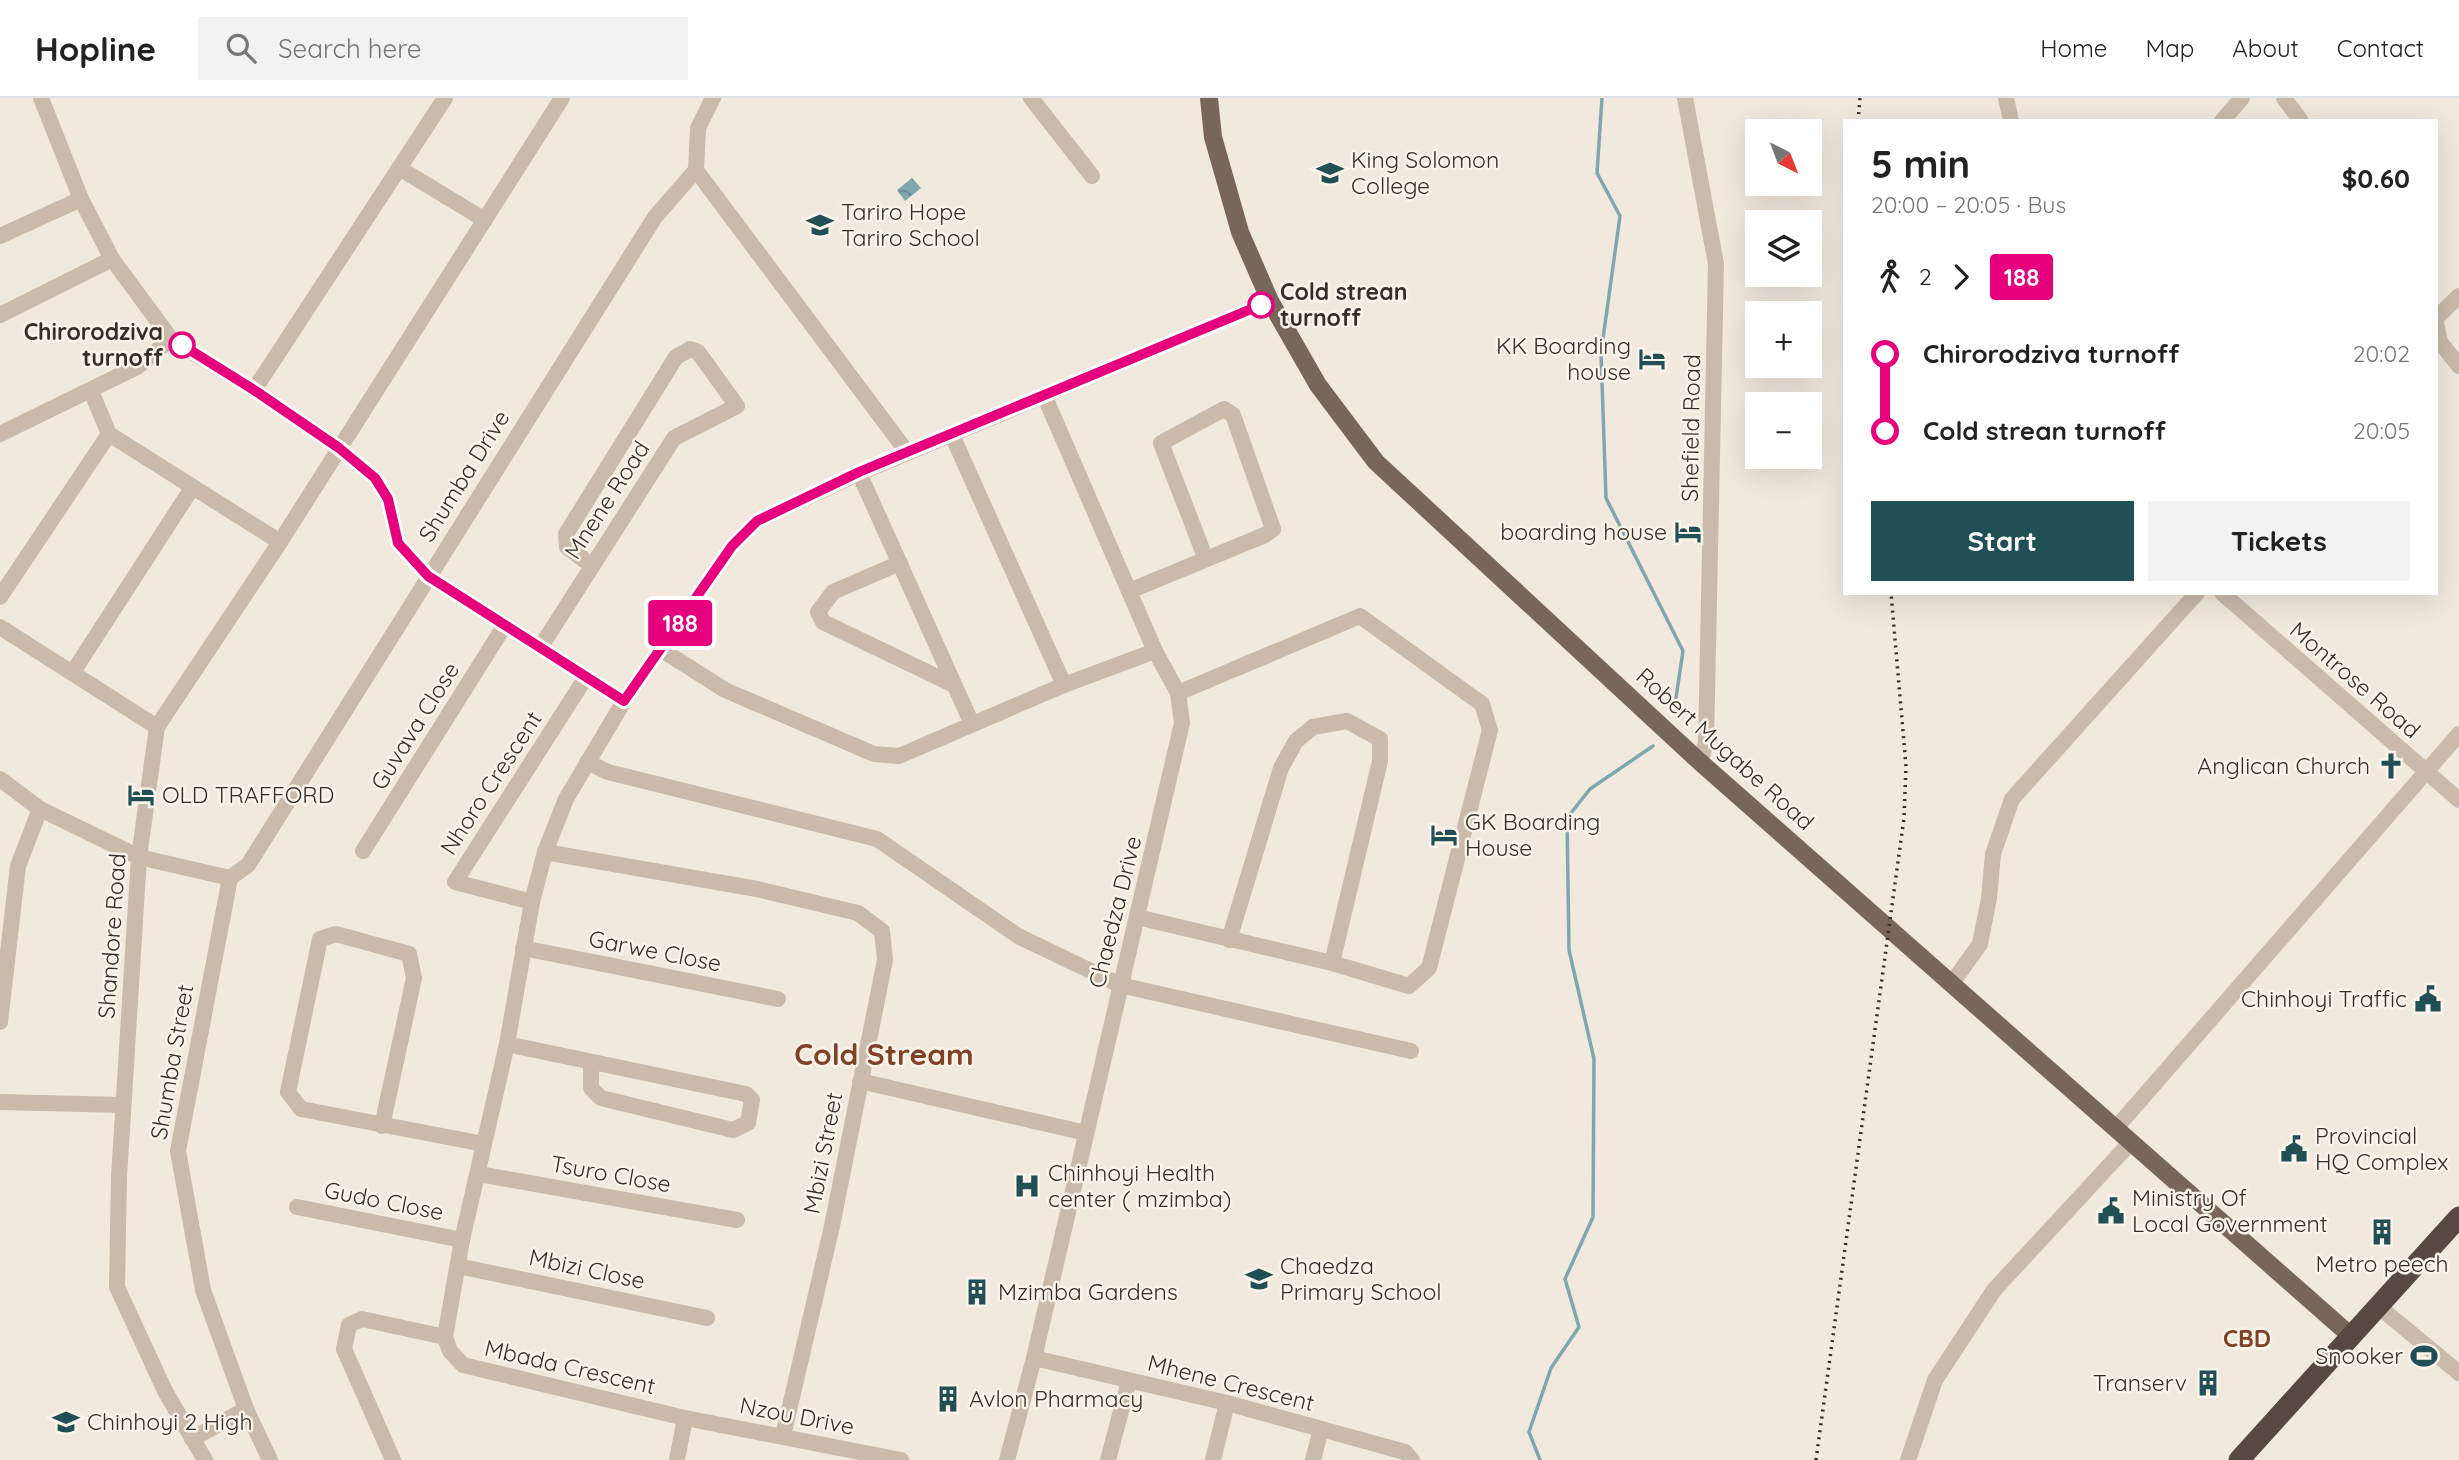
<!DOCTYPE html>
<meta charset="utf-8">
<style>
body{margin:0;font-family:Quicksand,sans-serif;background:#f2f2f2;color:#222;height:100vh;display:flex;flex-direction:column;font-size:26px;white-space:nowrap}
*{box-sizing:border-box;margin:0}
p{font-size:23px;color:#767676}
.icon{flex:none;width:38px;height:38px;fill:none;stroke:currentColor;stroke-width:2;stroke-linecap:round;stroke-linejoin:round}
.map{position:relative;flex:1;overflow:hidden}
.drawer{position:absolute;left:1843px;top:21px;width:595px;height:476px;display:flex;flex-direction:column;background:#fff;border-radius:0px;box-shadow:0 7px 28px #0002}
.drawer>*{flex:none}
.badge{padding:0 14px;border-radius:5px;font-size:24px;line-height:46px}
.needle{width:46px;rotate:138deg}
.fabs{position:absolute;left:1745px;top:21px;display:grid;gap:14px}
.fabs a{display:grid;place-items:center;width:77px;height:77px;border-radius:0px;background:#fff;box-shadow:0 7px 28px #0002;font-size:35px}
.map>.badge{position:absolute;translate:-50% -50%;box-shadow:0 0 0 4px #fff}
.legs{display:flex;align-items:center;gap:10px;height:77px;padding:0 28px;font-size:23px}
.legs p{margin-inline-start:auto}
.head{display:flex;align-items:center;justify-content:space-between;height:119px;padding:0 28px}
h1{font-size:38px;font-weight:700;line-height:52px}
.button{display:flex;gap:14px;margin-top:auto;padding:14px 28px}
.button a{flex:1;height:80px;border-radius:0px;background:#214f56;color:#fff;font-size:28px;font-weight:700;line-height:80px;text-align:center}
.button a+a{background:#f2f2f2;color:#222}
ul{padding:0 28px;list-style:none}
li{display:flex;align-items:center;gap:24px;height:77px;font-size:26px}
li i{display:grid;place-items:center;width:10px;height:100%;margin:0 9px;background:currentColor}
li i::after{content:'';width:18px;height:18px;margin:-9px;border:5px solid;border-radius:50%;background:#fff}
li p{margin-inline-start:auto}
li:first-child i{background:linear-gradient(#0000 50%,currentColor 0)}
li:last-child i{background:linear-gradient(currentColor 50%,#0000 0)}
header{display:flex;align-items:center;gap:42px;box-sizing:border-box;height:98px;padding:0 35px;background:#fff;border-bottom:2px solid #e0e0e0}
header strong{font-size:33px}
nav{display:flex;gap:38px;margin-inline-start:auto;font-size:24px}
.search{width:490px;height:63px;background:#f2f2f2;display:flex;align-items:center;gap:18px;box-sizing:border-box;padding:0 24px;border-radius:0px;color:#767676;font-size:26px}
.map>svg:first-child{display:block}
</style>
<header>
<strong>Hopline</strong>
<div class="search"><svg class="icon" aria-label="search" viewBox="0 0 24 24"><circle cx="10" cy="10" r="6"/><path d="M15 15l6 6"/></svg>Search here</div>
<nav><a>Home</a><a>Map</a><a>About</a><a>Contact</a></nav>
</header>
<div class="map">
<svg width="2459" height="1362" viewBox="0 0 2459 1362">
<defs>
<pattern id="water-waves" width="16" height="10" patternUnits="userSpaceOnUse" patternTransform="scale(1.75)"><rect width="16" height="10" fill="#7ea8ad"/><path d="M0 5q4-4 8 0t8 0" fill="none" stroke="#68898d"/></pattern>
</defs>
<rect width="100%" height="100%" fill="#f1e9de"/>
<polygon fill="url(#water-waves)" points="912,80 921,90 905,103 897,92"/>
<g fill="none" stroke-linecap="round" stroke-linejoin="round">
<g stroke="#7ea8ad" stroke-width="3.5">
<polyline points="1602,0 1597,75 1620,118 1601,255 1606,400 1683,553 1674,613"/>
<polyline points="1540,1362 1529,1334 1551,1270 1579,1229 1565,1181 1593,1119 1594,961 1569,852 1567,720 1590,691 1653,648"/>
</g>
<g stroke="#c9baaa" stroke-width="16">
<polyline points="41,0 81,101 112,161 171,241 254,292 339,350 375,380 388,401 398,445 428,478 624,603"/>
<polyline points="713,0 698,30 696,72 907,354"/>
<polyline points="1031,0 1092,78"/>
<polyline points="1685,0 1716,166 1706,645 1700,664"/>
<polyline points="2006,0 2011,23"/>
<polyline points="2284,0 2301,23"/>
<polyline points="2222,23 2242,0"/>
<polyline points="399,70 485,122"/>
<polyline points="0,138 81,101"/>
<polyline points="0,217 112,161"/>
<polyline points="2436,220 2459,198"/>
<polyline points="2436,225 2440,244 2459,268"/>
<polyline points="254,292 445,0"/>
<polyline points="91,293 109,336 280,444"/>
<polyline points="0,336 137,269 171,241"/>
<polyline points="952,337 1064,587"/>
<polyline points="859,375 972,626"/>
<polyline points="900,465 833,494 818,514 823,524 954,587"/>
<polyline points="1129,493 1265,437 1273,431 1233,317 1224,311 1161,345 1205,459"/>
<polyline points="2222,495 2459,702"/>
<polyline points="0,499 109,336"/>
<polyline points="0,529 157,629"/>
<polyline points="540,550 674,340 737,308 698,254 690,251 676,259 566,436 567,449 591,467"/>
<polyline points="662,552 725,592 874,656 899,658 1064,587 1155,553"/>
<polyline points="73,574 192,390"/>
<polyline points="587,664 608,674 877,741 1018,838 1120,887 1411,953"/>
<polyline points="0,681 40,711 139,759 230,780 178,1053 203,1192 246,1311 270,1362"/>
<polyline points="363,753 505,527"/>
<polyline points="545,754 757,791 858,815 882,833 885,862 832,1128 783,1338"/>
<polyline points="230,780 248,767 655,119 696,72"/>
<polyline points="532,804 455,784 586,579"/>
<polyline points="1137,819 1332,865 1409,888 1429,870 1490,632 1482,606 1360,518 1178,595"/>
<polyline points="1229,842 1281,670 1296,643 1313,629 1347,623 1380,641 1380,663 1332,865"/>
<polyline points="523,850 778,901"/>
<polyline points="1952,885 1980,846 1989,800 1993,756 2012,701 2197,495"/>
<polyline points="0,924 18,768 40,711"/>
<polyline points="507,946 746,996 752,1002 748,1025 733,1032 601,1000 591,990 591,964"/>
<polyline points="860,983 1086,1035"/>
<polyline points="0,1004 123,1007"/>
<polyline points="382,1028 414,880 409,856 336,836 320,841 288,994 301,1011 484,1046"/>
<polyline points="2116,1030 2459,636"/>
<polyline points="479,1076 737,1122"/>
<polyline points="297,1109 462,1142"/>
<polyline points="458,1168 707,1220"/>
<polyline points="2378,1208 2459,1275"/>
<polyline points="1034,1260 1227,1305 1405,1354 1412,1362"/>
<polyline points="192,1341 246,1311"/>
<polyline points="205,1362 165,1293 117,1189 119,1079 139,759 157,629 280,444 562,0"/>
<polyline points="393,1362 344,1251 349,1227 362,1221 445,1239"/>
<polyline points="677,1362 685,1320"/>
<polyline points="901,1362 685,1320 463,1267 450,1253 445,1239 462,1142 507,946 532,804 545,754 566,701 624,603 732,448 757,423 859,375 1270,203"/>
<polyline points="1007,1362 1034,1260 1182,625 1178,595 1155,553 1044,297"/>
<polyline points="1108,1362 1129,1283"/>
<polyline points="1213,1362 1227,1305"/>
<polyline points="1313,1362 1321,1331"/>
<polyline points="1908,1362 1935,1282 1994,1192 2131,1044"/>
</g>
<polyline stroke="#78665b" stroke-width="18" points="1209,0 1213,39 1240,134 1270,203 1318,287 1376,364 1700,664 2351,1238"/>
<polyline stroke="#574941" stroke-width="21" points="2239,1362 2459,1119"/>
<g stroke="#372e29" stroke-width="3.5" stroke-dasharray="2 5" stroke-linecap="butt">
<polyline points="1858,23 1860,0"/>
<polyline points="1816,1362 1904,720 1906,668 1891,495"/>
</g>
</g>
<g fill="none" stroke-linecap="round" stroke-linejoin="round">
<g stroke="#fff" stroke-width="16">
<polyline id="line-1" points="182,247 254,292 339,350 375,380 388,401 398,445 428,478 624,603 732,448 757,423 859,374 1261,207"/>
</g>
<use href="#line-1" stroke="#e6007e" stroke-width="10"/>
</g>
<defs>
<g id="university-bare" transform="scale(2.1)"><path d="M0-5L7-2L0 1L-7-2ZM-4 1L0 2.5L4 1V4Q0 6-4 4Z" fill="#214f56" stroke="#f9f3ea" stroke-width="2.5" paint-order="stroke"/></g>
<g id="school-bare" transform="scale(2.1)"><path d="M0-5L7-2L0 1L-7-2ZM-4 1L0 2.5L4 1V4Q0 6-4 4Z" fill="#214f56" stroke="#f9f3ea" stroke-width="2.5" paint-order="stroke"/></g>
<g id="hotel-bare" transform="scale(2.1)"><path d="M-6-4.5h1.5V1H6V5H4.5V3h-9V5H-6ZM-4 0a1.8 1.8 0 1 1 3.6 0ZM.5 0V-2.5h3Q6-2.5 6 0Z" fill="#214f56" stroke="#f9f3ea" stroke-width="2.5" paint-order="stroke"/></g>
<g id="church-bare" transform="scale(2.1)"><path d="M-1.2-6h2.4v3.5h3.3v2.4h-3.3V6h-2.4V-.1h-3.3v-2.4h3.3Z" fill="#214f56" stroke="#f9f3ea" stroke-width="2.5" paint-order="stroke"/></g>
<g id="civic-bare" transform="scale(2.1)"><path d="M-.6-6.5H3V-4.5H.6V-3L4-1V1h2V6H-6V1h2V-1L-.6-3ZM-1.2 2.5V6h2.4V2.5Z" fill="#214f56" stroke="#f9f3ea" stroke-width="2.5" paint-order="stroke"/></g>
<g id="hospital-bare" transform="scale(2.1)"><path d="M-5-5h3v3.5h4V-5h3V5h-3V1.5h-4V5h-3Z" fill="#214f56" stroke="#f9f3ea" stroke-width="2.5" paint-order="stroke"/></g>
<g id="building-bare" transform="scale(2.1)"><path d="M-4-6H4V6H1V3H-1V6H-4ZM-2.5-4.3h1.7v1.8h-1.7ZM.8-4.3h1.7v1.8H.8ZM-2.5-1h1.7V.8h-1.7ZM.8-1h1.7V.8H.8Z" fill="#214f56" stroke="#f9f3ea" stroke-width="2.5" paint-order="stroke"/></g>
<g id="stadium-bare" transform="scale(2.1)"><path d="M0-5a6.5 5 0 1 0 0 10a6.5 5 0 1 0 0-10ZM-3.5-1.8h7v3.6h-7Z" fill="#214f56" stroke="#f9f3ea" stroke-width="2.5" paint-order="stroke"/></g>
</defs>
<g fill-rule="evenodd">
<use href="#university-bare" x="1330" y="75"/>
<use href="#school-bare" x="820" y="127"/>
<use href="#hotel-bare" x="1652" y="261"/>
<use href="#hotel-bare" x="1688" y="434"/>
<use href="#church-bare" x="2391" y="668"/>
<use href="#hotel-bare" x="141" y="697"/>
<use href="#hotel-bare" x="1444" y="737"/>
<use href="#civic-bare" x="2428" y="901"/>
<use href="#civic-bare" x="2294" y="1051"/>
<use href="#hospital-bare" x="1027" y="1088"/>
<use href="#civic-bare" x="2111" y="1113"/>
<use href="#building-bare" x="2382" y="1134"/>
<use href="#school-bare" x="1259" y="1181"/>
<use href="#building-bare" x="977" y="1194"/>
<use href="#stadium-bare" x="2424" y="1258"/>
<use href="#building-bare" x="2208" y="1285"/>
<use href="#building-bare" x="948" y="1301"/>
<use href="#school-bare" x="66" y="1324"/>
</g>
<g fill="#fff" stroke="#e6007e" stroke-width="3.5">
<circle cx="1261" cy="207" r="12"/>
<circle cx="182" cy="247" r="12"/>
</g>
<g text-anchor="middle" stroke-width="5" stroke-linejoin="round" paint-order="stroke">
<g font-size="23" fill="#372e29" stroke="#f9f3ea" text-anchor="start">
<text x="1351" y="70">King Solomon<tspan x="1351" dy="26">College</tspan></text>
<text x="841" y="122">Tariro Hope<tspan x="841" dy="26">Tariro School</tspan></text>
<text x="1631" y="256" text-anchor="end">KK Boarding<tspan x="1631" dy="26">house</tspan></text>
<text x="1667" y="442" text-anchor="end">boarding house</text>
<text x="2370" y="676" text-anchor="end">Anglican Church</text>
<text x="162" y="705">OLD TRAFFORD</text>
<text x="1465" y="732">GK Boarding<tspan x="1465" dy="26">House</tspan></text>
<text x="2407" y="909" text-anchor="end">Chinhoyi Traffic</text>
<text x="2315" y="1046">Provincial<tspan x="2315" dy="26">HQ Complex</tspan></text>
<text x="1048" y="1083">Chinhoyi Health<tspan x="1048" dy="26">center ( mzimba)</tspan></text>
<text x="2132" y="1108">Ministry Of<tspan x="2132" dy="26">Local Government</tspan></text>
<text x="2382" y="1174" text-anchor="middle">Metro peech</text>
<text x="1280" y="1176">Chaedza<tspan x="1280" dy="26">Primary School</tspan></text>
<text x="998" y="1202">Mzimba Gardens</text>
<text x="2403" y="1266" text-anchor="end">Snooker</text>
<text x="2187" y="1293" text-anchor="end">Transerv</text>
<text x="969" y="1309">Avlon Pharmacy</text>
<text x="87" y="1332">Chinhoyi 2 High</text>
</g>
<g font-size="23" font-weight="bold" fill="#372e29" stroke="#f9f3ea" text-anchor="start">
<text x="1280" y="202">Cold strean<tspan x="1280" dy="26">turnoff</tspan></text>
<text x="163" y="242" text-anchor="end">Chirorodziva<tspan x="163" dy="26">turnoff</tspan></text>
</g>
<g font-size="23" fill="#372e29" stroke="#f9f3ea">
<text transform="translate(1691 330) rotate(-89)" y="8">Shefield Road</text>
<text transform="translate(464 378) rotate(-58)" y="8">Shumba Drive</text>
<text transform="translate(607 402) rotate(-57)" y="8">Mnene Road</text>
<text transform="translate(2355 582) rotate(41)" y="8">Montrose Road</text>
<text transform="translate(415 628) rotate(-58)" y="8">Guvava Close</text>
<text transform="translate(1725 651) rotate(42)" y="8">Robert Mugabe Road</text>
<text transform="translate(491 685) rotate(-57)" y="8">Nhoro Crescent</text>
<text transform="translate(1115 814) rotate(-76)" y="8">Chaedza Drive</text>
<text transform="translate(112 838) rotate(-86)" y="8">Shandore Road</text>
<text transform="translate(655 853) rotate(11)" y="8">Garwe Close</text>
<text transform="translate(172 964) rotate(-80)" y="8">Shumba Street</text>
<text transform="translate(823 1055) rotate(-79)" y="8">Mbizi Street</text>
<text transform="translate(611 1076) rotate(10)" y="8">Tsuro Close</text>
<text transform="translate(384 1103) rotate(11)" y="8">Gudo Close</text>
<text transform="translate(587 1171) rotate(12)" y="8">Mbizi Close</text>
<text transform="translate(570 1269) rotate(13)" y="8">Mbada Crescent</text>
<text transform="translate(1231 1285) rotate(14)" y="8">Mhene Crescent</text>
<text transform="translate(797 1318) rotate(11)" y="8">Nzou Drive</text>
</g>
<g font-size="24" font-weight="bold" fill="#814127" stroke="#f9f3ea">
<text x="2247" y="1249">CBD</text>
</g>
<g font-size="30" font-weight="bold" fill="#814127" stroke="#f9f3ea">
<text x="884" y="967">Cold Stream</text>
</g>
</g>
</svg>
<div class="fabs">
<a><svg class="needle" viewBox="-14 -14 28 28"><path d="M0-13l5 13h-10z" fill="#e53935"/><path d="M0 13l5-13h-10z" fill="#767676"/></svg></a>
<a><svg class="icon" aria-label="layers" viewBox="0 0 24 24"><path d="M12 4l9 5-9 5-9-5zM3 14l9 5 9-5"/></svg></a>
<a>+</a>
<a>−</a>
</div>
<b class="badge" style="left:680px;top:525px;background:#e6007e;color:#fff">188</b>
<section class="drawer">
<div class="head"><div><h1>5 min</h1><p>20:00 – 20:05 · Bus</p></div><b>$0.60</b></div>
<div class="legs"><svg class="icon" aria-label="walk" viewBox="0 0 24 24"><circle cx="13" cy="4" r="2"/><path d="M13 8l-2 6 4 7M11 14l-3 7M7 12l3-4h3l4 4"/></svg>2<svg class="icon" aria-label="forward" viewBox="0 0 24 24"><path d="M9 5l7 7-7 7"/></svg><b class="badge" style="background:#e6007e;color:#fff">188</b></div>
<ul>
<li><i style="color:#e6007e"></i><b>Chirorodziva turnoff</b><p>20:02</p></li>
<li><i style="color:#e6007e"></i><b>Cold strean turnoff</b><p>20:05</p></li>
</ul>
<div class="button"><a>Start</a><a>Tickets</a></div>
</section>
</div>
